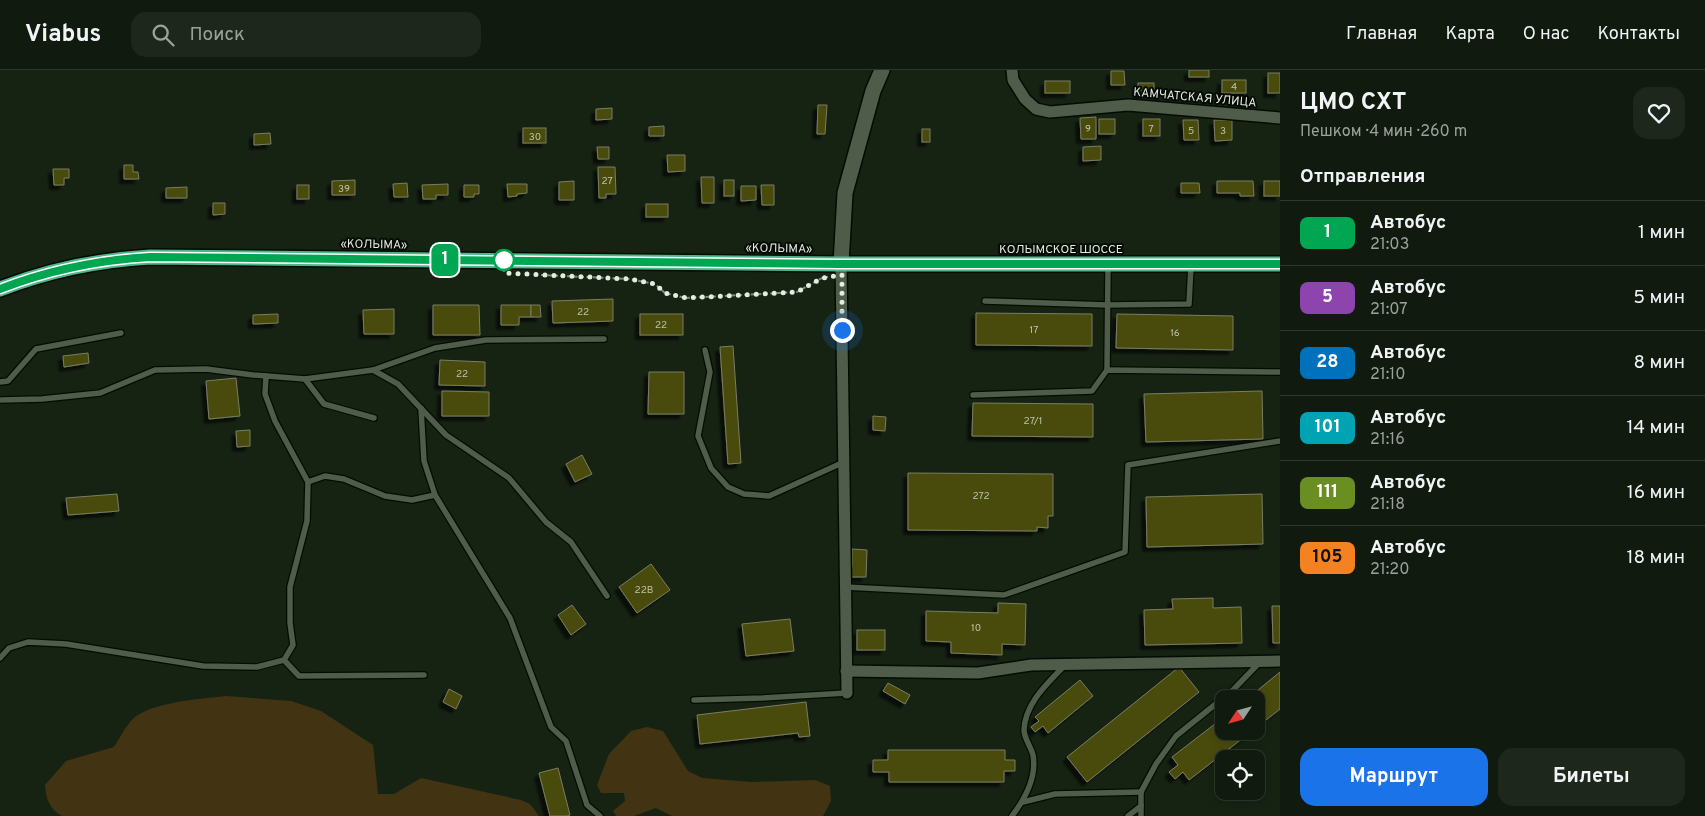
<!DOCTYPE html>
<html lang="ru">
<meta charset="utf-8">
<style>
body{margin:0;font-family:Overpass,sans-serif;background:#1e271c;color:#f1f3f6;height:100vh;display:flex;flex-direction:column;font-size:19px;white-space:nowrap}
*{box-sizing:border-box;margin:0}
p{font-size:16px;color:#9ca19e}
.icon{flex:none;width:28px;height:28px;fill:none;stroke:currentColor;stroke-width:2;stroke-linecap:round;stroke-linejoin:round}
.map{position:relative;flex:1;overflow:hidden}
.drawer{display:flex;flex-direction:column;background:#101a0e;width:425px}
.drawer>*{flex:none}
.badge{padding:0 10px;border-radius:8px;font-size:18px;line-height:32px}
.needle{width:32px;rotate:234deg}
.buttons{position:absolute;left:1215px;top:620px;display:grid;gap:10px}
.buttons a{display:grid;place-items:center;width:50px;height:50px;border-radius:10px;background:#101a0e;box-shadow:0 2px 8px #0003,0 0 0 1px #30382e;font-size:25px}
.you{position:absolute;width:25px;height:25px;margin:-12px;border:4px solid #fff;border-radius:50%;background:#1a73e8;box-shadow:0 0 0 8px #1a73e833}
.map>.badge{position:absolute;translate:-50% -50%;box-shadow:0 0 0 2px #fff}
h2{padding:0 20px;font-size:19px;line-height:45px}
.round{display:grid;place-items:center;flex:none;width:52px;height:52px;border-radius:15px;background:#1e271c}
.overview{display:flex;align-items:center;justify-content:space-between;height:85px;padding:0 20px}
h1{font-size:24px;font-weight:700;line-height:38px}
.action{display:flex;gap:10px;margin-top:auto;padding:10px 20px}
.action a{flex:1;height:58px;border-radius:15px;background:#1a73e8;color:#fff;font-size:20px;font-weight:700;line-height:58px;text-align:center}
.action a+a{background:#1e271c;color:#f1f3f6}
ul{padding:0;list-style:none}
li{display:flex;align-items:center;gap:15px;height:65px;padding:0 20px;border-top:1px solid #30382e}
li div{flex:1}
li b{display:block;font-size:19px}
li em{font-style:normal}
li .badge{min-width:55px;font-weight:700;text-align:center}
header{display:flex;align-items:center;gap:30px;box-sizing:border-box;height:70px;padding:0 25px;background:#101a0e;border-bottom:1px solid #30382e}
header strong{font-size:24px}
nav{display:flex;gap:28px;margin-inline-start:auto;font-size:18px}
.search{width:350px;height:45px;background:#1e271c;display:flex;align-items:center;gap:12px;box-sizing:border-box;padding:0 18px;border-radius:15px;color:#9ca19e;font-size:19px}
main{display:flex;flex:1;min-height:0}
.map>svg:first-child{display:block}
</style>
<header>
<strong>Viabus</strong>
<div class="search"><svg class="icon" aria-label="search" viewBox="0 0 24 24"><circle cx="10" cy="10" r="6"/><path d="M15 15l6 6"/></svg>Поиск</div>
<nav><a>Главная</a><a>Карта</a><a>О нас</a><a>Контакты</a></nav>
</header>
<main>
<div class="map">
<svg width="1280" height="746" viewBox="0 0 1280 746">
<defs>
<filter id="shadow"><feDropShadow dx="-4.5" dy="4.5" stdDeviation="1" flood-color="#0009"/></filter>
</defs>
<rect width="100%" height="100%" fill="#162313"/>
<g fill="#423412">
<path d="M226,626L291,631L321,641L373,675L378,724H394L421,708L521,730L530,734L539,746H62C49,739 46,728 45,715L66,691L114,677C119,669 124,659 131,651C147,632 201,629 226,626Z"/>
<polygon points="647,657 663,661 688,701 702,708 751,712 815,710 830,716 831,731 823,746 672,746 656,738 634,746 616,746 613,741 625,731 624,723 601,723 597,715 609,684 631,661"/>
</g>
<g fill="#484c07" stroke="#7a7d66" filter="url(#shadow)">
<rect x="1189" y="0" width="20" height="7"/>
<polygon points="1111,1 1124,1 1125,15 1111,15"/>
<rect x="1268" y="3" width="12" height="20"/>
<rect x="1222" y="10" width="24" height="13"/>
<rect x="1045" y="11" width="25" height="12"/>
<rect x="1138" y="13" width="16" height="10"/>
<polygon points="818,35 827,35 825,64 817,64"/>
<polygon points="612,38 612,49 596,50 596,39"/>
<polygon points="1096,47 1096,69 1081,69 1080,48"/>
<rect x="1099" y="49" width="16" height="15"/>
<rect x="1143" y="49" width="17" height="17"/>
<polygon points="1183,50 1198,50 1199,70 1184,70"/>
<polygon points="1214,50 1232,50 1232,70 1215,71"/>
<polygon points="664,56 664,66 649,66 649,57"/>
<rect x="523" y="58" width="23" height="15"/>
<rect x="922" y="59" width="8" height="13"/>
<polygon points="270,63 271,74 254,75 254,64"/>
<polygon points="1101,76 1101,90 1083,91 1083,77"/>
<polygon points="597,77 609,77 609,89 598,89"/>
<polygon points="667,85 685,85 685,101 668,102"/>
<polygon points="124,95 133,95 133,102 138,102 139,109 124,109"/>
<polygon points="598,97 615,97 616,124 606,124 606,128 599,128"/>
<polygon points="53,99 69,99 69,108 64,108 64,115 54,115"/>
<polygon points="701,107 714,107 714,133 702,133"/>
<polygon points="355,110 355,125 332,125 332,111"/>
<rect x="724" y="110" width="10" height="16"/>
<polygon points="574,111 574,130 559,130 559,112"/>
<polygon points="1217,111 1253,111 1254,126 1240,126 1240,123 1217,123"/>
<rect x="1264" y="111" width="16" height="15"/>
<polygon points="407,113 408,127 394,127 393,114"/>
<polygon points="1181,113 1199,113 1200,123 1181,123"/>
<polygon points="448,114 448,125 436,125 436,129 423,129 422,115"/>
<polygon points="507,114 527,114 527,123 517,124 517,126 508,127"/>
<rect x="297" y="115" width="12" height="14"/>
<polygon points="464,115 479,115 479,124 474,124 474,127 464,127"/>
<polygon points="761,115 774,115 774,135 762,135"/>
<polygon points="741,116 756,116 756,130 741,131"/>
<polygon points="187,117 187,128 166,128 166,118"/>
<polygon points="213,133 225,133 225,144 213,145"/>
<rect x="646" y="134" width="22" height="13"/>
<polygon points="613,229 613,251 553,253 552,231"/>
<polygon points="433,235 479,235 480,265 433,265"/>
<polygon points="501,235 531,235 531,247 519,247 519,255 501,255"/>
<polygon points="531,235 540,235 541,247 531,247"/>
<polygon points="394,239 394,264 364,264 363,240"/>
<polygon points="976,243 1092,244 1092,276 976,275"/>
<polygon points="278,244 278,253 253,254 253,245"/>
<rect x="640" y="244" width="43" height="21"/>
<polygon points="1117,244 1233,246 1233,280 1116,278"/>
<polygon points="733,276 741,393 728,394 720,277"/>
<polygon points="88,283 89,293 64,297 63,286"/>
<polygon points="440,290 485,292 485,316 439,315"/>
<polygon points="649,302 684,302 684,344 648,344"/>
<polygon points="236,308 240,346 209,349 206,311"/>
<polygon points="442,321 489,322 489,346 442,346"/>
<polygon points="1262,321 1263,369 1146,372 1144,324"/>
<polygon points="973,333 1093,334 1093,367 972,366"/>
<polygon points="873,346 886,347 885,361 873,360"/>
<polygon points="250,360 250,376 237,377 236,361"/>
<polygon points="582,385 592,404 575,412 566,394"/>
<polygon points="908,403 1053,404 1053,446 1048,446 1048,458 1037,457 1037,461 908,460"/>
<polygon points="117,424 119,441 68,445 66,428"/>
<polygon points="1262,424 1263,474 1147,477 1146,427"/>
<polygon points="852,479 867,480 866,507 847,507 848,497 852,497"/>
<polygon points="651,494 670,520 637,543 619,517"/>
<polygon points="1213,528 1213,538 1241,537 1242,573 1145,575 1144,540 1173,539 1172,529"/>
<polygon points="998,533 1026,534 1025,575 1002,574 1002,585 951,583 951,572 926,571 926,541 998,543"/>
<polygon points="572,535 586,554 571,565 558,545"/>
<polygon points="1272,536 1280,536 1280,573 1273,573"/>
<polygon points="790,549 794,581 746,586 742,554"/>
<rect x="857" y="560" width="28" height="20"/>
<polygon points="1179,597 1199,622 1087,712 1067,687"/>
<polygon points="1280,602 1280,639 1256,658 1256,629 1247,629"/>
<polygon points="1080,610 1093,626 1048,663 1043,656 1035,662 1031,657 1039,651 1035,647"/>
<polygon points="888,613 910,625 905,634 883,621"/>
<polygon points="449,619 462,626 456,639 443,632"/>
<polygon points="806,632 810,666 799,667 798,663 700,674 697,645"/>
<polygon points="1224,647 1224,661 1252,661 1189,710 1183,702 1175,709 1169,702 1178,695 1172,687"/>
<polygon points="888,680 1005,680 1005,690 1015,690 1015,701 1004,701 1004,712 889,712 889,702 873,702 873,690 888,690"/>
<polygon points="558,698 570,745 567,746 550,746 539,703"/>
</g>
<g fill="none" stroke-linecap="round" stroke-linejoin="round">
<g stroke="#030c01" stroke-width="8">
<g id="lane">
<polyline points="985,231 1107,235 1189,234 1191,196"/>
<polyline points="705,280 710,302 698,366 711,398 728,417 744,424 769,426 844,392"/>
<polyline points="373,300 435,278 486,270 604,269"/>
<polyline points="1107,300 1108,196"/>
<polyline points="305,309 324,334 374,348"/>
<polyline points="0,312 8,311 36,279 121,263"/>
<polyline points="973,325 1092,321 1107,300 1280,302"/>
<polyline points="0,330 42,329 100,323 155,300 206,299 253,305 305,309 373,300 398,314 446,365 509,408 546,452 571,472 607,526"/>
<polyline points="421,338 424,391 435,425 510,548 551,657 566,671 587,735 600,746"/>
<polyline points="308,412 325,406 344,409 385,426 412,430 435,425"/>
<polyline points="845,517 1004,525 1125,482 1128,395 1280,371"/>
<polyline points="0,588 9,578 28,572 66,574 203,596 257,597 284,590 293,575 290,553 290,517 307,451 308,412 275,351 265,324 266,306"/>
<polyline points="284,590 299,606 424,605"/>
<polyline points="694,630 762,628 847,623"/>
<polyline points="1023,732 1055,724 1141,722"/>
<path d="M1012,746C1025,729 1037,707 1033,685C1031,677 1024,668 1024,660C1025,633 1048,613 1065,595"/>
<polyline points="1128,746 1141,736"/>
<polyline points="1141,746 1141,722 1156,694 1176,666 1233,620 1260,592"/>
</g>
</g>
<g stroke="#030c01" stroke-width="14">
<g id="street">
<polyline points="1012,0 1013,10 1025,29 1036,39 1050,42 1128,35 1280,48"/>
<polyline points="841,194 847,623"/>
<polyline points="846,601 978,603 1031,595 1280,591"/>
</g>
</g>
<g stroke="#030c01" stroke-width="18">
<polyline id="secondary" points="841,194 845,123 873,21 882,0"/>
</g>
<g stroke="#030c01" stroke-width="18">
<path id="highway" d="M0,219C49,200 98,190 150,187L841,194H1280"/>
</g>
<polyline stroke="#7e897b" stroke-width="2" stroke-dasharray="4 2.5" stroke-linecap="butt" points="541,205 629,209 655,214 665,223 686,228 797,222 822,208 828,207"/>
<use href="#lane" stroke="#4e5c49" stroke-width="5.5"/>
<use href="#street" stroke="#4e5c49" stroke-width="11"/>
<use href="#secondary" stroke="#4e5c49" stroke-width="15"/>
<use href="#highway" stroke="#4db58b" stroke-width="15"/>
</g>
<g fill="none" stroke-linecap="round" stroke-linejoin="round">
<g stroke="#fff" stroke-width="11">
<path id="line" d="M0,219C49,200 98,190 150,187L841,194H1280"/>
</g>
<use href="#line" stroke="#00a651" stroke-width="8"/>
<polyline stroke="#e3ece1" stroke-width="5" stroke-dasharray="0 9" points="504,190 504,203 629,209 655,214 665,223 686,228 797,222 822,208 842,205 842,260"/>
</g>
<circle fill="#fff" stroke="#00a651" stroke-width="2.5" cx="504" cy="190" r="10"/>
<g text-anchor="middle" stroke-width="4" stroke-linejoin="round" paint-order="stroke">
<g font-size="10" fill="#bcc4aa">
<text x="1234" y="20">4</text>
<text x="1088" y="62">9</text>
<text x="1151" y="62">7</text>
<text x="1191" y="64">5</text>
<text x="1223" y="64">3</text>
<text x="535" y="70">30</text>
<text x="607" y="114">27</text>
<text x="344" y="122">39</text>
<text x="583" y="245">22</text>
<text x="661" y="258">22</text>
<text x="1034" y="263">17</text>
<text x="1175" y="266">16</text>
<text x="462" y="307">22</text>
<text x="1033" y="354">27/1</text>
<text x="981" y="429">272</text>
<text x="644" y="523">22В</text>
<text x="976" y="561">10</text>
</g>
<g font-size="12" fill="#e3ece1" stroke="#060a05">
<text transform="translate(1195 27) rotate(5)" y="4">КАМЧАТСКАЯ УЛИЦА</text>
<text transform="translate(374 174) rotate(1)" y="4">«КОЛЫМА»</text>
<text transform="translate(779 178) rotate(1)" y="4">«КОЛЫМА»</text>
<text x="1061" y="183">КОЛЫМСКОЕ ШОССЕ</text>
</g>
</g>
</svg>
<div class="buttons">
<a><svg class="needle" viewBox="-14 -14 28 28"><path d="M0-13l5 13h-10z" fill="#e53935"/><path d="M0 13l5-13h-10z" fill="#9ca19e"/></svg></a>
<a><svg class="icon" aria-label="locate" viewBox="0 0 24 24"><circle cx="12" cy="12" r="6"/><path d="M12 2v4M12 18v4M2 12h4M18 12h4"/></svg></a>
</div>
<div class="you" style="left:842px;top:260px"></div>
<b class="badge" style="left:445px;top:190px;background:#00a651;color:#fff">1</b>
</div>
<section class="drawer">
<div class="overview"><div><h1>ЦМО СХТ</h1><p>Пешком · 4 мин · 260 m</p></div><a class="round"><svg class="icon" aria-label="heart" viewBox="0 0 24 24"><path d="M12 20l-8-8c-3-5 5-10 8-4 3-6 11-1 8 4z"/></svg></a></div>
<h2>Отправления</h2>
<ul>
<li><span class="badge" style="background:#00a651;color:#fff">1</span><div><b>Автобус</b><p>21:03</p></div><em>1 мин</em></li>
<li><span class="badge" style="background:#8e44ad;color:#fff">5</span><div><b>Автобус</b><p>21:07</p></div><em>5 мин</em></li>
<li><span class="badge" style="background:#0072bc;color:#fff">28</span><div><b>Автобус</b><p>21:10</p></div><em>8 мин</em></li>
<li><span class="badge" style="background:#00a3b4;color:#fff">101</span><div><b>Автобус</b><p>21:16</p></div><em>14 мин</em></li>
<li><span class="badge" style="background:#6b8e23;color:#fff">111</span><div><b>Автобус</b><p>21:18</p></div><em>16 мин</em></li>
<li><span class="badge" style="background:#f58220;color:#111">105</span><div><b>Автобус</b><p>21:20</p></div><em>18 мин</em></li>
</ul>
<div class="action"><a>Маршрут</a><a>Билеты</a></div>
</section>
</main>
